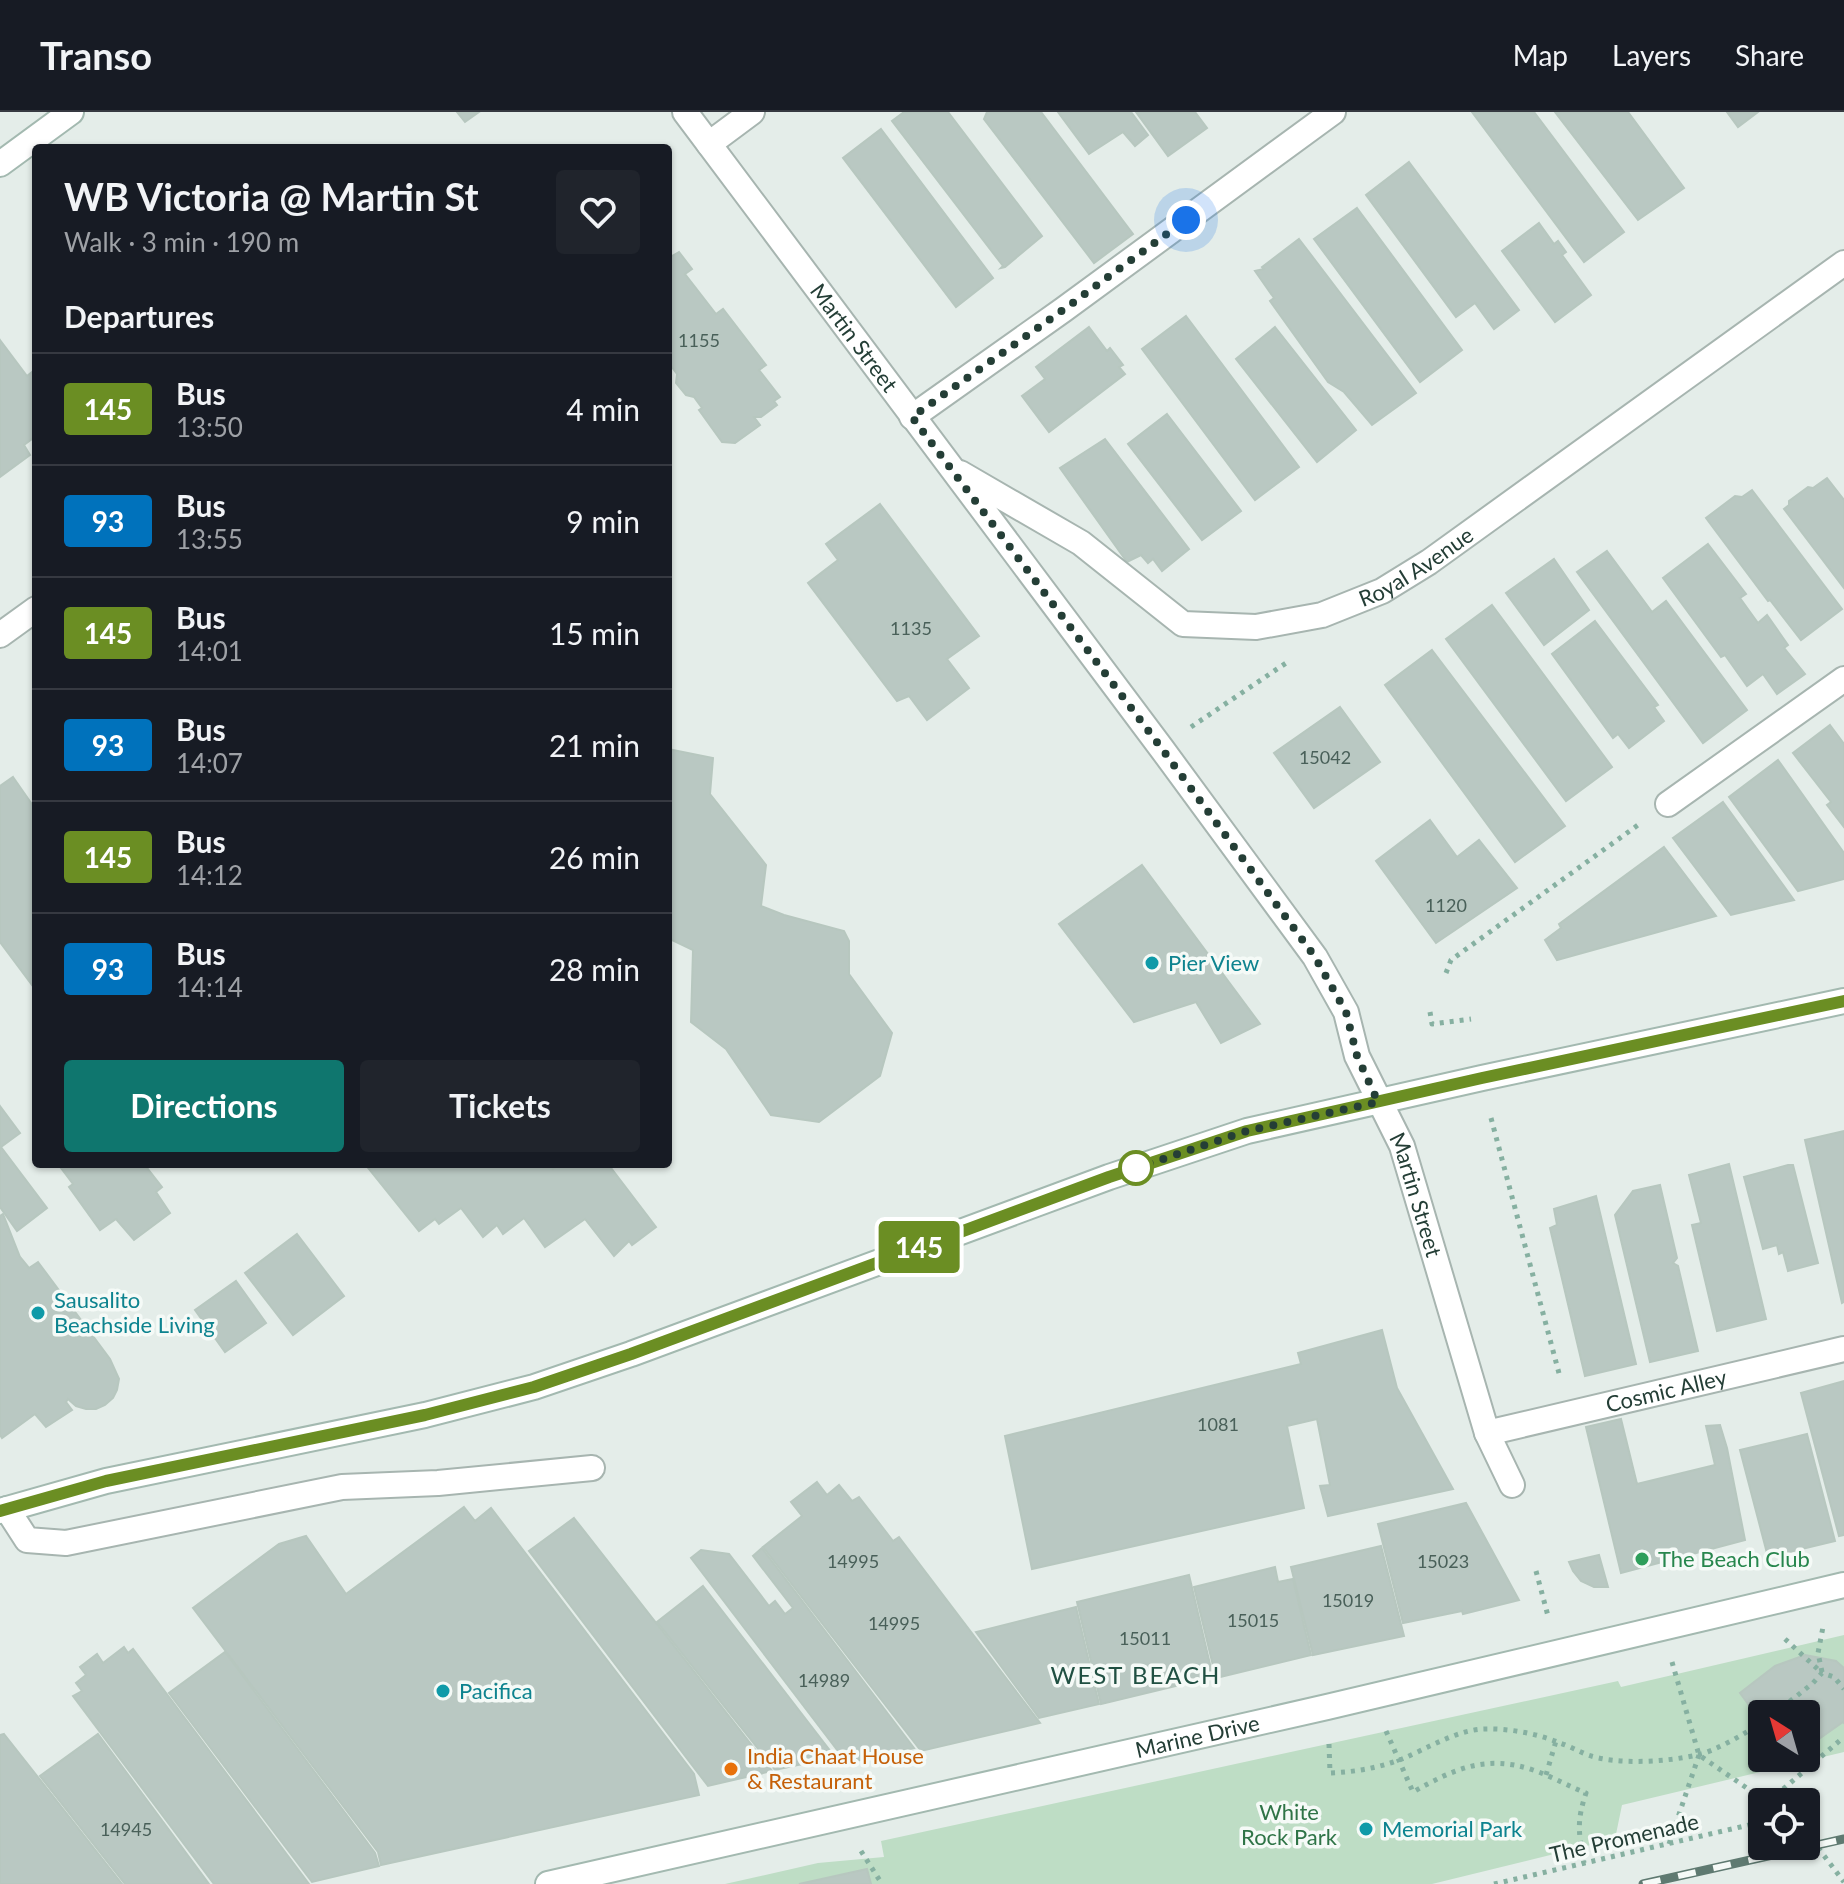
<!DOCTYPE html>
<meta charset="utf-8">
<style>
body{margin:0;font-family:Lato,sans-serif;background:#20242c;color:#f1f3f6;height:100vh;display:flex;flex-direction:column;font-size:30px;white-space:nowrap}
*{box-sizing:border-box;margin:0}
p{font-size:26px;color:#9ea1a6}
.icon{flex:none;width:44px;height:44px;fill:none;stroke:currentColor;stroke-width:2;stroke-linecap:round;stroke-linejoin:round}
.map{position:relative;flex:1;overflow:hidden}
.sheet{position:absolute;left:32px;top:32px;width:640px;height:1024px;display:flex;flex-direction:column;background:#171b24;border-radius:8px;box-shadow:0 2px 6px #0004}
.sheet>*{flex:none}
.badge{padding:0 16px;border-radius:6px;font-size:28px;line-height:52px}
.needle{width:52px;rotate:323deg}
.controls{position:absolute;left:1748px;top:1588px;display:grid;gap:16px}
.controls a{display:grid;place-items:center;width:72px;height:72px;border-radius:8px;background:#171b24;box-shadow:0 2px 6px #0004;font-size:40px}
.you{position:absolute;width:40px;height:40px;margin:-20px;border:6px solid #fff;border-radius:50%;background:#1a73e8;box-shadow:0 0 0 12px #1a73e833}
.map>.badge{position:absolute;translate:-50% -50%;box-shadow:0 0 0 4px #fff}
h2{padding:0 32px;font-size:30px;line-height:72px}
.round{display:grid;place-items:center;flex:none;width:84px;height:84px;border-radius:8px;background:#20242c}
.overview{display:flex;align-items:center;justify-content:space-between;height:136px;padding:0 32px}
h1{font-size:38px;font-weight:700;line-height:60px}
.cta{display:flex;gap:16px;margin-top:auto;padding:16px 32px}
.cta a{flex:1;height:92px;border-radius:8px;background:#0f766e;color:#fff;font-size:32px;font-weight:700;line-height:92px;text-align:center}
.cta a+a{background:#20242c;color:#f1f3f6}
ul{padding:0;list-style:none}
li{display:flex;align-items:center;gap:24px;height:112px;padding:0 32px;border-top:2px solid #363941}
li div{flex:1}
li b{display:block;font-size:30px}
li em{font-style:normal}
li .badge{min-width:88px;font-weight:700;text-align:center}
header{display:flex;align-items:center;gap:48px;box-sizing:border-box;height:112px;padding:0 40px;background:#171b24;border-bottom:2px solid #363941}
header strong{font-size:38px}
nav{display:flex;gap:44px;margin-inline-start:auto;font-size:28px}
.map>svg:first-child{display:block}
</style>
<header>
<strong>Transo</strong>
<nav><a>Map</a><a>Layers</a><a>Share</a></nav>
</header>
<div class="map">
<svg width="1844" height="1772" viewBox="0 0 1844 1772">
<rect width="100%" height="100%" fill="#e4ede9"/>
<path fill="#beddc5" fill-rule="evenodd" d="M1844,1523V1640L1622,1693L1615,1727L1432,1772H725L818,1751L884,1745L881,1729L1618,1569L1621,1575ZM1762,1602H1806V1646H1762Z"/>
<g fill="#b9c8c2" stroke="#b7c7bf" stroke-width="2">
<polygon points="457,0 479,0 465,10"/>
<polygon points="904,0 948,0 1042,124 1005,155 1001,156 1003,154 892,9"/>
<polygon points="987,0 1041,0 1133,122 1094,151 984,7"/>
<polygon points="1058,0 1131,0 1148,23 1135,34 1123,20 1089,42"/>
<polygon points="1136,0 1195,0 1207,16 1168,44"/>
<polygon points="1472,0 1534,0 1624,120 1584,150"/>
<polygon points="1555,0 1628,0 1684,76 1638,108"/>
<polygon points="1727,0 1758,0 1738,15"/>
<polygon points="881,17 993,166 956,195 843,46"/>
<polygon points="1409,50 1519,198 1494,217 1475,191 1456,205 1366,83"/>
<polygon points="1357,96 1462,238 1420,270 1314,127"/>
<polygon points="1539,111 1554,132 1558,129 1566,140 1562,143 1591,183 1555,210 1502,139"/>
<polygon points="1299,127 1416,281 1372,313 1344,280 1328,270 1270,189 1274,186 1255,159 1264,157 1262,155"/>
<polygon points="668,139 672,144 679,140 692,157 685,162 716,202 723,197 766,253 759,258 780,285 774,289 777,293 761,305 754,305 760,313 735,331 722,330 699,298 702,296 694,285 686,283 676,271 677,262 668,250"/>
<polygon points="1186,204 1299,355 1255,388 1142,237"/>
<polygon points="1089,215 1107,239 1110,236 1123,253 1119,255 1125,262 1049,320 1022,284 1045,267 1036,255"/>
<polygon points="1275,215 1356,318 1317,350 1236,247"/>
<polygon points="0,228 27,264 32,260 36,266 36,324 24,333 30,343 0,365"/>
<polygon points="1167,302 1241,399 1202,428 1128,332"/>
<polygon points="1105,327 1189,437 1162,459 1153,447 1148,451 1141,443 1127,450 1060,356"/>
<polygon points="1827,366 1844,388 1844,476 1784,397 1789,393 1789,389 1808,375 1813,376"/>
<polygon points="1752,378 1842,497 1801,528 1770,488 1768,489 1706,406 1735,384 1742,385"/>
<polygon points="880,392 979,524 947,547 969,576 927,608 909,584 897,589 808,471 838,448 826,432"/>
<polygon points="1708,432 1746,482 1740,486 1758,511 1767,503 1788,533 1784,536 1805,562 1777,582 1763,562 1747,574 1725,543 1721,545 1663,466"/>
<polygon points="1607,439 1652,500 1666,489 1747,598 1703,631 1577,460"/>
<polygon points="1554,447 1589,498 1544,533 1506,481"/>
<polygon points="1492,493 1612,655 1566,689 1446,527"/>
<polygon points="1595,509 1658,593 1654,595 1664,609 1629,636 1618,622 1613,626 1552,542"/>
<polygon points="1432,538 1565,714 1515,750 1385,573"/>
<polygon points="1340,595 1380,650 1314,696 1274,641"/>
<polygon points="1830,613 1844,632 1844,715 1827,693 1831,690 1793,641"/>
<polygon points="668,637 713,646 710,682 766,753 761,794 784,803 844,819 849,829 849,862 892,921 880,964 819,1010 771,1003 726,937 691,910 693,838 668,826"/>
<polygon points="1778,648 1844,741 1844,767 1798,779 1729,685"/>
<polygon points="13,665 36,698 35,877 0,830 0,674"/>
<polygon points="1723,690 1794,788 1731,803 1673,726"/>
<polygon points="1430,708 1457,745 1479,728 1517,776 1436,831 1376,749"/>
<polygon points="1664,735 1716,804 1557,848 1545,828 1561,816 1559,812"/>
<polygon points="1142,753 1260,912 1221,931 1196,890 1134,910 1059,812"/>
<polygon points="0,994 20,1021 1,1035 47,1096 17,1119 0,1095"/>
<polygon points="1844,1019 1844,1190 1842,1191 1805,1028"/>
<polygon points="58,1052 144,1052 162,1075 156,1080 170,1101 134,1128 116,1107 100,1118 69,1075 73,1072"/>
<polygon points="365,1052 550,1052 553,1057 560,1052 608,1052 656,1115 632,1133 629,1129 614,1144 585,1107 545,1135 524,1106 503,1122 497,1113 483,1125 461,1096 439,1112 435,1107 419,1119"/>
<polygon points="1729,1052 1766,1207 1717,1219 1692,1113 1701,1111 1689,1063"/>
<polygon points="1788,1053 1793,1053 1818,1151 1788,1159 1783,1140 1779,1142 1777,1133 1763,1137 1744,1065"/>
<polygon points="1660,1073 1677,1146 1673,1151 1678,1154 1698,1239 1650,1250 1615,1103 1633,1079"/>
<polygon points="1596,1084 1636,1252 1585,1264 1550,1116 1557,1113 1554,1097"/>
<polygon points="3,1102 20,1145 29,1156 38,1150 110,1247 119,1267 117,1278 113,1286 105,1293 96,1297 86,1297 76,1294 68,1287 66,1290 72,1298 46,1315 35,1302 2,1326 0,1323 0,1104"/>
<polygon points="297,1122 344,1184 293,1223 245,1161"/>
<polygon points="236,1169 266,1211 225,1240 195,1198"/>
<polygon points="1382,1218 1397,1276 1453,1377 1328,1404 1320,1374 1330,1373 1317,1307 1287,1314 1304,1396 1032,1457 1005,1324 1301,1252 1298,1241"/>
<polygon points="1844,1269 1844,1423 1839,1424 1801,1281"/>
<polygon points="1621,1307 1637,1372 1715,1353 1706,1314 1720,1313 1727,1336 1745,1428 1621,1461 1586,1315"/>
<polygon points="1807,1322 1835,1429 1768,1445 1740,1338"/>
<polygon points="817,1370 827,1383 839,1373 852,1389 859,1385 893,1429 899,1425 1040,1611 921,1639 763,1435 802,1404 791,1390"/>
<polygon points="1466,1391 1519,1488 1463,1502 1462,1499 1403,1511 1378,1412"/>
<polygon points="464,1395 475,1409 491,1396 694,1662 699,1683 381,1753 378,1740 193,1496 279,1432 306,1424 346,1482"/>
<polygon points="574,1406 772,1659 708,1674 529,1439"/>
<polygon points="1381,1434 1404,1524 1313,1543 1291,1455"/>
<polygon points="762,1436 914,1636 847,1651 691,1446 701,1438 729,1442 769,1494 775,1489 785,1502 793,1496 753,1444"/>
<polygon points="1599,1443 1608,1475 1594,1475 1581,1469 1573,1459 1569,1450"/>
<polygon points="1275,1455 1278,1470 1293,1467 1311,1543 1216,1566 1194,1475"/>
<polygon points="1189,1463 1213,1565 1101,1592 1077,1490"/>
<polygon points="703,1474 835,1645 775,1658 657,1510"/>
<polygon points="1076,1495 1099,1592 1039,1606 976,1520"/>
<polygon points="124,1535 128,1541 133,1537 309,1772 214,1772 73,1584 82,1579 76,1571 86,1563 80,1555 97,1542 103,1551"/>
<polygon points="225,1540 375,1741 379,1754 312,1770 169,1581"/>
<polygon points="1805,1543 1836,1549 1844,1556 1844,1611 1843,1610 1806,1636 1806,1602 1762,1602 1762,1611 1740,1581 1775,1554"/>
<polygon points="4,1622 122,1772 0,1772 0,1623"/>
<polygon points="98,1622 209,1772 125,1772 40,1664"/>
<polygon points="867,1757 871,1772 799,1772"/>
</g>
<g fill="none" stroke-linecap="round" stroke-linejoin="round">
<g stroke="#a7b5b0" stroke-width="28">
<g id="lane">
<polyline points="912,305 1063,198 1333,0"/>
<polyline points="1668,692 1844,567"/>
<path id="s1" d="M1487,1321L1844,1237"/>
<polyline points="7,1397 27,1428 66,1431 342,1375 438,1371 592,1356"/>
</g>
</g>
<g stroke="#a7b5b0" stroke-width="28">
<g id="street">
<path id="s2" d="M685,0L1162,637L1315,845L1346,900L1357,944L1402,1034L1487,1321L1512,1373"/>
<polyline points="709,32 752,0"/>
<path id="s3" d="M960,361L1081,431L1183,512L1256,515L1322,503L1382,479L1429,450L1844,151"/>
<polyline points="0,523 36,497"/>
</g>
</g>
<g stroke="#a3b9b0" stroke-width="28">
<g id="secondary">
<polyline points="0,52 71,0"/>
<polyline points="0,1399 106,1369 425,1303 534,1275 631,1242 1109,1065 1247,1019 1482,966 1844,889"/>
<path id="s4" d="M548,1772L1327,1595L1844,1473"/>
</g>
</g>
<g stroke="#86b0a1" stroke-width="5" stroke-dasharray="4 6" stroke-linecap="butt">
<polyline points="1191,615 1289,549"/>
<polyline points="1446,861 1451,848 1638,713"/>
<polyline points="1430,900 1432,912 1471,907"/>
<polyline points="1491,1006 1560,1265"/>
<polyline points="1536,1459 1548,1504"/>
<polyline points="1785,1527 1822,1561"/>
<polyline points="1672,1550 1699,1643 1767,1690"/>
<polyline points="1822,1560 1818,1541 1823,1515"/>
<polyline points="1774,1602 1813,1571 1822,1561 1834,1565 1844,1577"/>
<path d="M1386,1619L1413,1680C1454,1657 1486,1642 1533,1658C1551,1664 1568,1674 1586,1681C1576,1711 1579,1721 1584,1751"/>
<path d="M1329,1632L1330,1661C1355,1660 1378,1656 1402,1647C1426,1637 1455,1619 1482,1617C1507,1616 1536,1621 1560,1631C1569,1634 1578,1639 1588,1643C1617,1653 1666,1650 1697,1643C1716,1639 1746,1621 1762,1610"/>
<polyline points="1546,1663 1556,1629"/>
<polyline points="1768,1690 1844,1625"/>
<polyline points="1806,1720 1844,1770"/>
<polyline points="1669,1732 1699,1643"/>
<polyline points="861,1739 882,1772"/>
<polyline points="1494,1772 1762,1710"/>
</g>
<use href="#lane" stroke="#fff" stroke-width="24"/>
<use href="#street" stroke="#fff" stroke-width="24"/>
<use href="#secondary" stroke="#fff" stroke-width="24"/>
<g stroke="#5f7a71" stroke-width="9">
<polyline id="rail" points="1643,1772 1844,1727"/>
</g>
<use href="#rail" stroke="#f5faf7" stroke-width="6" stroke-dasharray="18" stroke-linecap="butt"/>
</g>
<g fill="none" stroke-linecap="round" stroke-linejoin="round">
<g stroke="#fff" stroke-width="18">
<polyline id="line" points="0,1399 106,1369 425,1303 534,1275 631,1242 1109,1065 1247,1019 1482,966 1844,889"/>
</g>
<use href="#line" stroke="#6b8e23" stroke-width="12"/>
<polyline stroke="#243e36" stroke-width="8" stroke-dasharray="0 14.4" points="1136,1056 1247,1019 1378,990 1357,944 1346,900 1315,845 1162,637 912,305 1063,198 1186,108"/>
</g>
<g fill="#0f9aa8" stroke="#f5faf7" stroke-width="3">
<circle cx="1152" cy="851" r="8"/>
<circle cx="38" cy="1201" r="8"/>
<circle cx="443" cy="1579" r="8"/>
<circle cx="1366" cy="1717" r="8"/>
</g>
<circle fill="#fff" stroke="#6b8e23" stroke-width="4" cx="1136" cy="1056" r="16"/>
<circle fill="#2e9e5b" stroke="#f5faf7" stroke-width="3" cx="1642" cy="1447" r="8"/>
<circle fill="#e8710a" stroke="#f5faf7" stroke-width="3" cx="731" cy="1657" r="8"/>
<g text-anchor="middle" stroke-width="7" stroke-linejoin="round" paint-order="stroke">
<g font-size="18" fill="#496059">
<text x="699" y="235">1155</text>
<text x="911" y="523">1135</text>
<text x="1325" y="652">15042</text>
<text x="1446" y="800">1120</text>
<text x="1218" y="1319">1081</text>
<text x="853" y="1456">14995</text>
<text x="1443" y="1456">15023</text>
<text x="1348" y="1495">15019</text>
<text x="1253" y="1515">15015</text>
<text x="894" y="1518">14995</text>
<text x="1145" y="1533">15011</text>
<text x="824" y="1575">14989</text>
<text x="126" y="1724">14945</text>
</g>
<g font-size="22" fill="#243e36" stroke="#f5faf7">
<text dy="8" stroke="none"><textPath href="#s2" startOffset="282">Martin Street</textPath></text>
<text dy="8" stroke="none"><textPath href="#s3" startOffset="516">Royal Avenue</textPath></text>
<text dy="8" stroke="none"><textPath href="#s2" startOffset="1314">Martin Street</textPath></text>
<text dy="8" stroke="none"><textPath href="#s1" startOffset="184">Cosmic Alley</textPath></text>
<text dy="8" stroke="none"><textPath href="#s4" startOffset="666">Marine Drive</textPath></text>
<text transform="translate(1624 1726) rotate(-13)" y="8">The Promenade</text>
</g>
<g font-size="22" fill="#0d838f" stroke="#f5faf7" text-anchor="start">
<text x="1168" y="859">Pier View</text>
<text x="54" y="1196">Sausalito<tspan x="54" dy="25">Beachside Living</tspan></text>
<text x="459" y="1587">Pacifica</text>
<text x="1382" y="1725">Memorial Park</text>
</g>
<g font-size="22" fill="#27864d" stroke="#f5faf7" text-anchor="start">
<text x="1658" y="1455">The Beach Club</text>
</g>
<g font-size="22" fill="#c56008" stroke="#f5faf7" text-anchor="start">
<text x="747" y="1652">India Chaat House<tspan x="747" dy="25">&amp; Restaurant</tspan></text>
</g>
<g font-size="22" fill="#2f7447" stroke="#f5faf7">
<text x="1289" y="1708">White<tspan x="1289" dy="25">Rock Park</tspan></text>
</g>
<g font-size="24" letter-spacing="2" fill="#205042" stroke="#f5faf7">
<text x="1136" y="1572">WEST BEACH</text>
</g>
</g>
</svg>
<div class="controls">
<a><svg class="needle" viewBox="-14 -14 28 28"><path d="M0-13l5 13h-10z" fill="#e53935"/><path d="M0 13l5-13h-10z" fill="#9ea1a6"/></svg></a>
<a><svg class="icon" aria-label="locate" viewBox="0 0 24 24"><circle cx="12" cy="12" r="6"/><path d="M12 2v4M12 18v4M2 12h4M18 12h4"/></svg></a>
</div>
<div class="you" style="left:1186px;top:108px"></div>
<b class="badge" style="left:919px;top:1135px;background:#6b8e23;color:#fff">145</b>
<section class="sheet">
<div class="overview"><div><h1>WB Victoria @ Martin St</h1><p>Walk · 3 min · 190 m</p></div><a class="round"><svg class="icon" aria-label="heart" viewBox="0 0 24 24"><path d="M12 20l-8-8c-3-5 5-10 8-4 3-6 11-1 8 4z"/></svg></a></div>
<h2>Departures</h2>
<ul>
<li><span class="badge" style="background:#6b8e23;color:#fff">145</span><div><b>Bus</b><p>13:50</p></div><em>4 min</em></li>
<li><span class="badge" style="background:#0072bc;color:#fff">93</span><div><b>Bus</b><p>13:55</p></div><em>9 min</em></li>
<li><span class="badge" style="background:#6b8e23;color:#fff">145</span><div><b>Bus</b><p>14:01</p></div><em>15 min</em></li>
<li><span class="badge" style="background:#0072bc;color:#fff">93</span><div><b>Bus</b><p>14:07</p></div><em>21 min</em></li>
<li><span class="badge" style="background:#6b8e23;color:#fff">145</span><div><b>Bus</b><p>14:12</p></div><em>26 min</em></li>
<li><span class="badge" style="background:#0072bc;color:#fff">93</span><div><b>Bus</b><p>14:14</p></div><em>28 min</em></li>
</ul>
<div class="cta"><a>Directions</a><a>Tickets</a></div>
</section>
</div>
